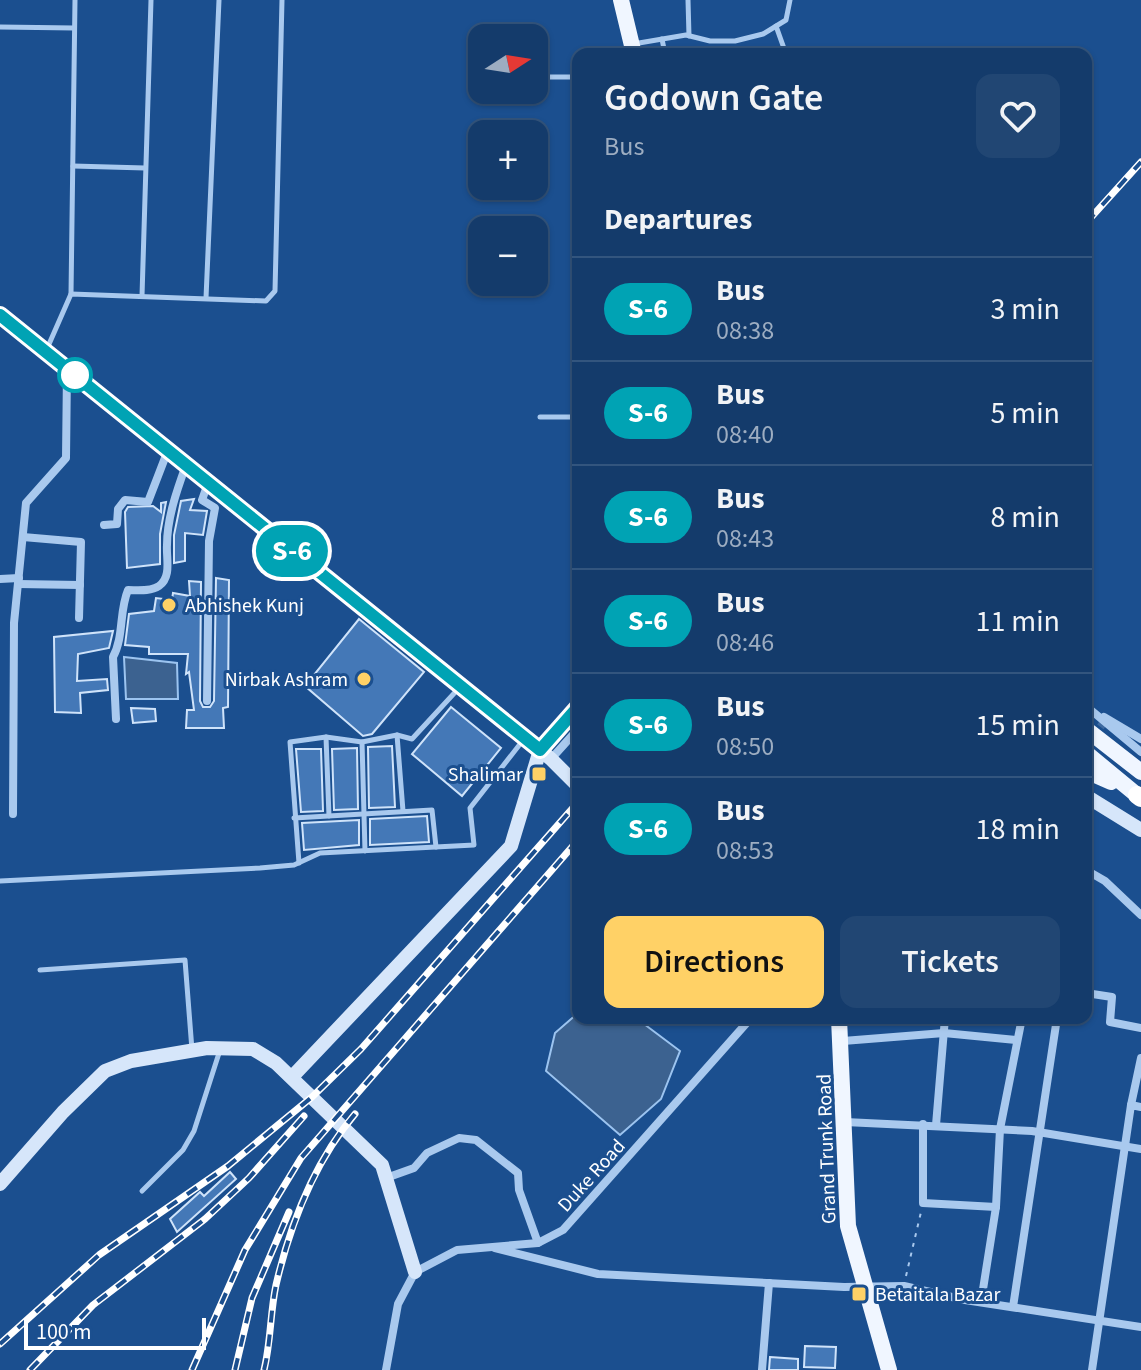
<!DOCTYPE html>
<meta charset="utf-8">
<style>
body{margin:0;font-family:"Source Sans 3",sans-serif;background:#214673;color:#f1f3f6;height:100vh;display:flex;flex-direction:column;font-size:30px;white-space:nowrap}
*{box-sizing:border-box;margin:0}
p{font-size:26px;color:#9dadc1}
.icon{flex:none;width:44px;height:44px;fill:none;stroke:currentColor;stroke-width:2;stroke-linecap:round;stroke-linejoin:round}
.map{position:relative;flex:1;overflow:hidden}
.side{position:absolute;left:572px;top:48px;width:520px;height:976px;display:flex;flex-direction:column;background:#143b6b;border-radius:16px;box-shadow:0 2px 6px #0004,0 0 0 2px #33557e}
.side>*{flex:none}
.badge{padding:0 16px;border-radius:26px;font-size:28px;line-height:52px}
.needle{width:52px;rotate:78deg}
.fabs{position:absolute;left:468px;top:24px;display:grid;gap:16px}
.fabs a{display:grid;place-items:center;width:80px;height:80px;border-radius:16px;background:#143b6b;box-shadow:0 2px 6px #0004,0 0 0 2px #33557e;font-size:40px}
.scale{position:absolute;left:24px;bottom:20px;width:182px;box-sizing:border-box;padding-left:8px;border:4px solid #fff;border-top:0;font-size:22px;line-height:28px;white-space:nowrap;color:#fff;-webkit-text-stroke:6px #1b4f8f;paint-order:stroke}
.map>.badge{position:absolute;translate:-50% -50%;box-shadow:0 0 0 4px #fff}
h2{padding:0 32px;font-size:30px;line-height:72px}
.round{display:grid;place-items:center;flex:none;width:84px;height:84px;border-radius:16px;background:#214673}
.head{display:flex;align-items:center;justify-content:space-between;height:136px;padding:0 32px}
h1{font-size:38px;font-weight:600;line-height:60px}
.primary-button{display:flex;gap:16px;margin-top:auto;padding:16px 32px}
.primary-button a{flex:1;height:92px;border-radius:16px;background:#ffd166;color:#111;font-size:32px;font-weight:600;line-height:92px;text-align:center}
.primary-button a+a{background:#214673;color:#f1f3f6}
ul{padding:0;list-style:none}
li{display:flex;align-items:center;gap:24px;height:104px;padding:0 32px;border-top:2px solid #33557e}
li div{flex:1}
li b{display:block;font-size:30px}
li em{font-style:normal}
li .badge{min-width:88px;font-weight:700;text-align:center}
.map>svg:first-child{display:block}
</style>
<div class="map">
<svg width="1141" height="1370" viewBox="0 0 1141 1370">
<rect width="100%" height="100%" fill="#1b4f8f"/>
<g fill="#3c6290" stroke="#9cc4f0" stroke-width="2">
<polygon points="124,657 177,663 178,699 126,699"/>
<polygon points="578,1013 578,1018 636,1018 680,1051 661,1099 620,1135 546,1071 555,1033"/>
</g>
<g fill="#4478b7" stroke="#cfe3fa" stroke-width="2">
<polygon points="194,499 190,510 207,511 203,535 185,533 185,561 174,563 174,535 181,501"/>
<polygon points="166,502 160,534 160,564 127,568 125,512 128,507 153,506 161,512 161,503"/>
<polygon points="216,578 229,580 228,707 223,708 224,728 186,728 187,710 194,710 189,672 186,674 188,654 149,654 149,647 125,645 129,614 154,611 156,598 172,600 173,593 190,596 189,581 201,582 200,701 203,707 210,707 214,701"/>
<polygon points="359,619 424,672 372,734 363,736 305,686"/>
<polygon points="113,631 109,648 78,654 77,681 107,679 108,690 80,693 81,713 55,712 54,637"/>
<polygon points="451,707 501,748 462,796 412,754"/>
<polygon points="131,708 155,709 156,721 133,723"/>
<polygon points="392,746 395,807 369,808 368,747"/>
<polygon points="357,748 358,809 334,810 332,749"/>
<polygon points="296,749 321,749 323,811 301,812"/>
<polygon points="427,816 429,842 370,845 370,819"/>
<polygon points="359,820 359,845 304,850 302,823"/>
<polygon points="230,1172 236,1179 177,1232 170,1219 200,1192 204,1196"/>
<polygon points="805,1346 836,1347 835,1368 804,1367"/>
<polygon points="770,1357 798,1359 798,1370 769,1370"/>
</g>
<g fill="none" stroke-linecap="round" stroke-linejoin="round">
<polyline stroke="#3d69a0" stroke-width="8" stroke-dasharray="8 4" stroke-linecap="butt" points="1086,746 1104,722"/>
<polyline stroke="#a9c9ee" stroke-width="2" stroke-dasharray="4 6" stroke-linecap="butt" points="906,1276 921,1212"/>
<g stroke="#a9c9ee" stroke-width="5">
<polyline points="688,0 689,36"/>
<polyline points="776,26 786,54"/>
<polyline points="0,27 74,28"/>
<polyline points="662,39 665,54"/>
<polyline points="633,44 686,35 710,41 735,41 763,34 786,20 790,0"/>
<polyline points="534,77 578,77"/>
<polyline points="73,166 145,168"/>
<polyline points="71,294 75,0"/>
<polyline points="142,296 151,0"/>
<polyline points="206,298 219,0"/>
<polyline points="46,351 71,294 266,301 275,291 282,0"/>
<polyline points="540,417 578,417"/>
<polyline points="397,735 403,811"/>
<polyline points="326,737 329,816"/>
<polyline points="362,742 365,851"/>
<polyline points="294,818 432,810 436,847"/>
<polyline points="299,863 290,742 326,737 362,742 397,735 412,739 459,688"/>
<polyline points="0,881 260,868 294,865 320,853 474,845 470,808 524,739"/>
<polyline points="40,970 185,960 192,1050"/>
<polyline points="142,1191 183,1150 194,1131 220,1050"/>
</g>
<g stroke="#a9c9ee" stroke-width="8">
<polyline points="104,525 117,524 118,509 125,500 148,502 168,450"/>
<polyline points="23,537 81,542 79,618"/>
<polyline points="0,579 19,578"/>
<polyline points="18,584 80,585"/>
<polyline points="207,701 209,541 215,508 202,500 208,483"/>
<polyline points="1086,706 1141,752"/>
<polyline points="1104,717 1141,739"/>
<path d="M116,719L113,657C124,637 119,611 128,590C137,590 150,592 159,586C172,577 166,558 167,545C167,518 177,490 186,465"/>
<polyline points="551,759 578,729"/>
<polyline points="13,814 14,623 26,503 66,458 67,370"/>
<polyline points="1086,870 1105,881 1141,915"/>
<polyline points="1086,993 1112,997 1110,1022 1141,1028"/>
<polyline points="843,1041 944,1033 1016,1040"/>
<polyline points="1131,1105 1141,1058"/>
<polyline points="845,1122 1032,1131 1141,1149"/>
<polyline points="923,1124 923,1203 996,1207"/>
<polyline points="936,1125 945,1018"/>
<polyline points="386,1178 414,1168 427,1153 459,1138 476,1140 518,1173 519,1190 538,1243"/>
<polyline points="495,1248 598,1274 844,1287 904,1286 965,1300 1141,1327"/>
<polyline points="981,1302 996,1207 1000,1129 1022,1018"/>
<polyline points="1013,1307 1057,1018"/>
<polyline points="386,1370 398,1304 415,1272 457,1250 538,1243 563,1230 751,1018"/>
<polyline points="762,1370 769,1283"/>
<polyline points="1092,1370 1131,1105 1141,1107"/>
</g>
<g stroke="#d6e6fa" stroke-width="14">
<polyline points="0,315 551,759 578,786"/>
<polyline points="1086,796 1141,830"/>
<polyline points="292,1077 511,846 540,750 578,707"/>
<polyline points="0,1184 63,1112 105,1071 131,1061 207,1048 253,1049 276,1063 382,1165 415,1272"/>
</g>
<g stroke="#f0f6ff" stroke-width="16">
<polyline points="621,0 634,54"/>
<polyline points="1086,753 1137,795"/>
<polyline points="1086,771 1111,782"/>
<polyline points="839,1018 848,1226 889,1370"/>
</g>
<polyline stroke="#fff" stroke-width="18" points="1137,795 1141,798"/>
<g stroke="#fff" stroke-width="7">
<g id="rail">
<polyline points="1086,223 1141,162"/>
<polyline points="0,1344 99,1255 228,1166 312,1097 361,1049 578,802"/>
<polyline points="30,1370 93,1305 205,1219 249,1178 304,1116"/>
<polyline points="192,1370 245,1250 301,1158 578,840"/>
<polyline points="235,1370 252,1298 289,1212"/>
<path d="M264,1370C271,1342 270,1313 276,1285C290,1225 315,1161 355,1114"/>
</g>
</g>
<use href="#rail" stroke="#1b4f8f" stroke-width="4" stroke-dasharray="12" stroke-linecap="butt"/>
<polyline stroke="#f0f6ff" stroke-width="16" points="1086,729 1141,772"/>
</g>
<g fill="none" stroke-linecap="round" stroke-linejoin="round">
<g stroke="#fff" stroke-width="18">
<polyline id="line" points="0,315 540,750 578,707"/>
</g>
<use href="#line" stroke="#00a3b4" stroke-width="12"/>
</g>
<circle fill="#fff" stroke="#00a3b4" stroke-width="4" cx="75" cy="375" r="16"/>
<g fill="#ffd166" stroke="#1b4f8f" stroke-width="3">
<circle cx="169" cy="605" r="8"/>
<circle cx="364" cy="679" r="8"/>
<rect x="531" y="766" width="16" height="16" rx="4"/>
<rect x="851" y="1286" width="16" height="16" rx="4"/>
</g>
<g text-anchor="middle" stroke-width="6" stroke-linejoin="round" paint-order="stroke">
<g font-size="20" fill="#fff" stroke="#1b4f8f" text-anchor="start">
<text x="185" y="612">Abhishek Kunj</text>
<text x="348" y="686" text-anchor="end">Nirbak Ashram</text>
<text x="523" y="781" text-anchor="end">Shalimar</text>
<text x="875" y="1301">Betaitala Bazar</text>
</g>
<g font-size="20" fill="#fff" stroke="#1b4f8f">
<text transform="translate(826 1149) rotate(-92)" y="7">Grand Trunk Road</text>
<text transform="translate(591 1175) rotate(-48)" y="7">Duke Road</text>
</g>
</g>
</svg>
<div class="fabs">
<a><svg class="needle" viewBox="-14 -14 28 28"><path d="M0-13l5 13h-10z" fill="#e53935"/><path d="M0 13l5-13h-10z" fill="#9dadc1"/></svg></a>
<a>+</a>
<a>−</a>
</div>
<div class="scale">100 m</div>
<b class="badge" style="left:292px;top:551px;background:#00a3b4;color:#fff">S-6</b>
<section class="side">
<div class="head"><div><h1>Godown Gate</h1><p>Bus</p></div><a class="round"><svg class="icon" aria-label="heart" viewBox="0 0 24 24"><path d="M12 20l-8-8c-3-5 5-10 8-4 3-6 11-1 8 4z"/></svg></a></div>
<h2>Departures</h2>
<ul>
<li><span class="badge" style="background:#00a3b4;color:#fff">S-6</span><div><b>Bus</b><p>08:38</p></div><em>3 min</em></li>
<li><span class="badge" style="background:#00a3b4;color:#fff">S-6</span><div><b>Bus</b><p>08:40</p></div><em>5 min</em></li>
<li><span class="badge" style="background:#00a3b4;color:#fff">S-6</span><div><b>Bus</b><p>08:43</p></div><em>8 min</em></li>
<li><span class="badge" style="background:#00a3b4;color:#fff">S-6</span><div><b>Bus</b><p>08:46</p></div><em>11 min</em></li>
<li><span class="badge" style="background:#00a3b4;color:#fff">S-6</span><div><b>Bus</b><p>08:50</p></div><em>15 min</em></li>
<li><span class="badge" style="background:#00a3b4;color:#fff">S-6</span><div><b>Bus</b><p>08:53</p></div><em>18 min</em></li>
</ul>
<div class="primary-button"><a>Directions</a><a>Tickets</a></div>
</section>
</div>
